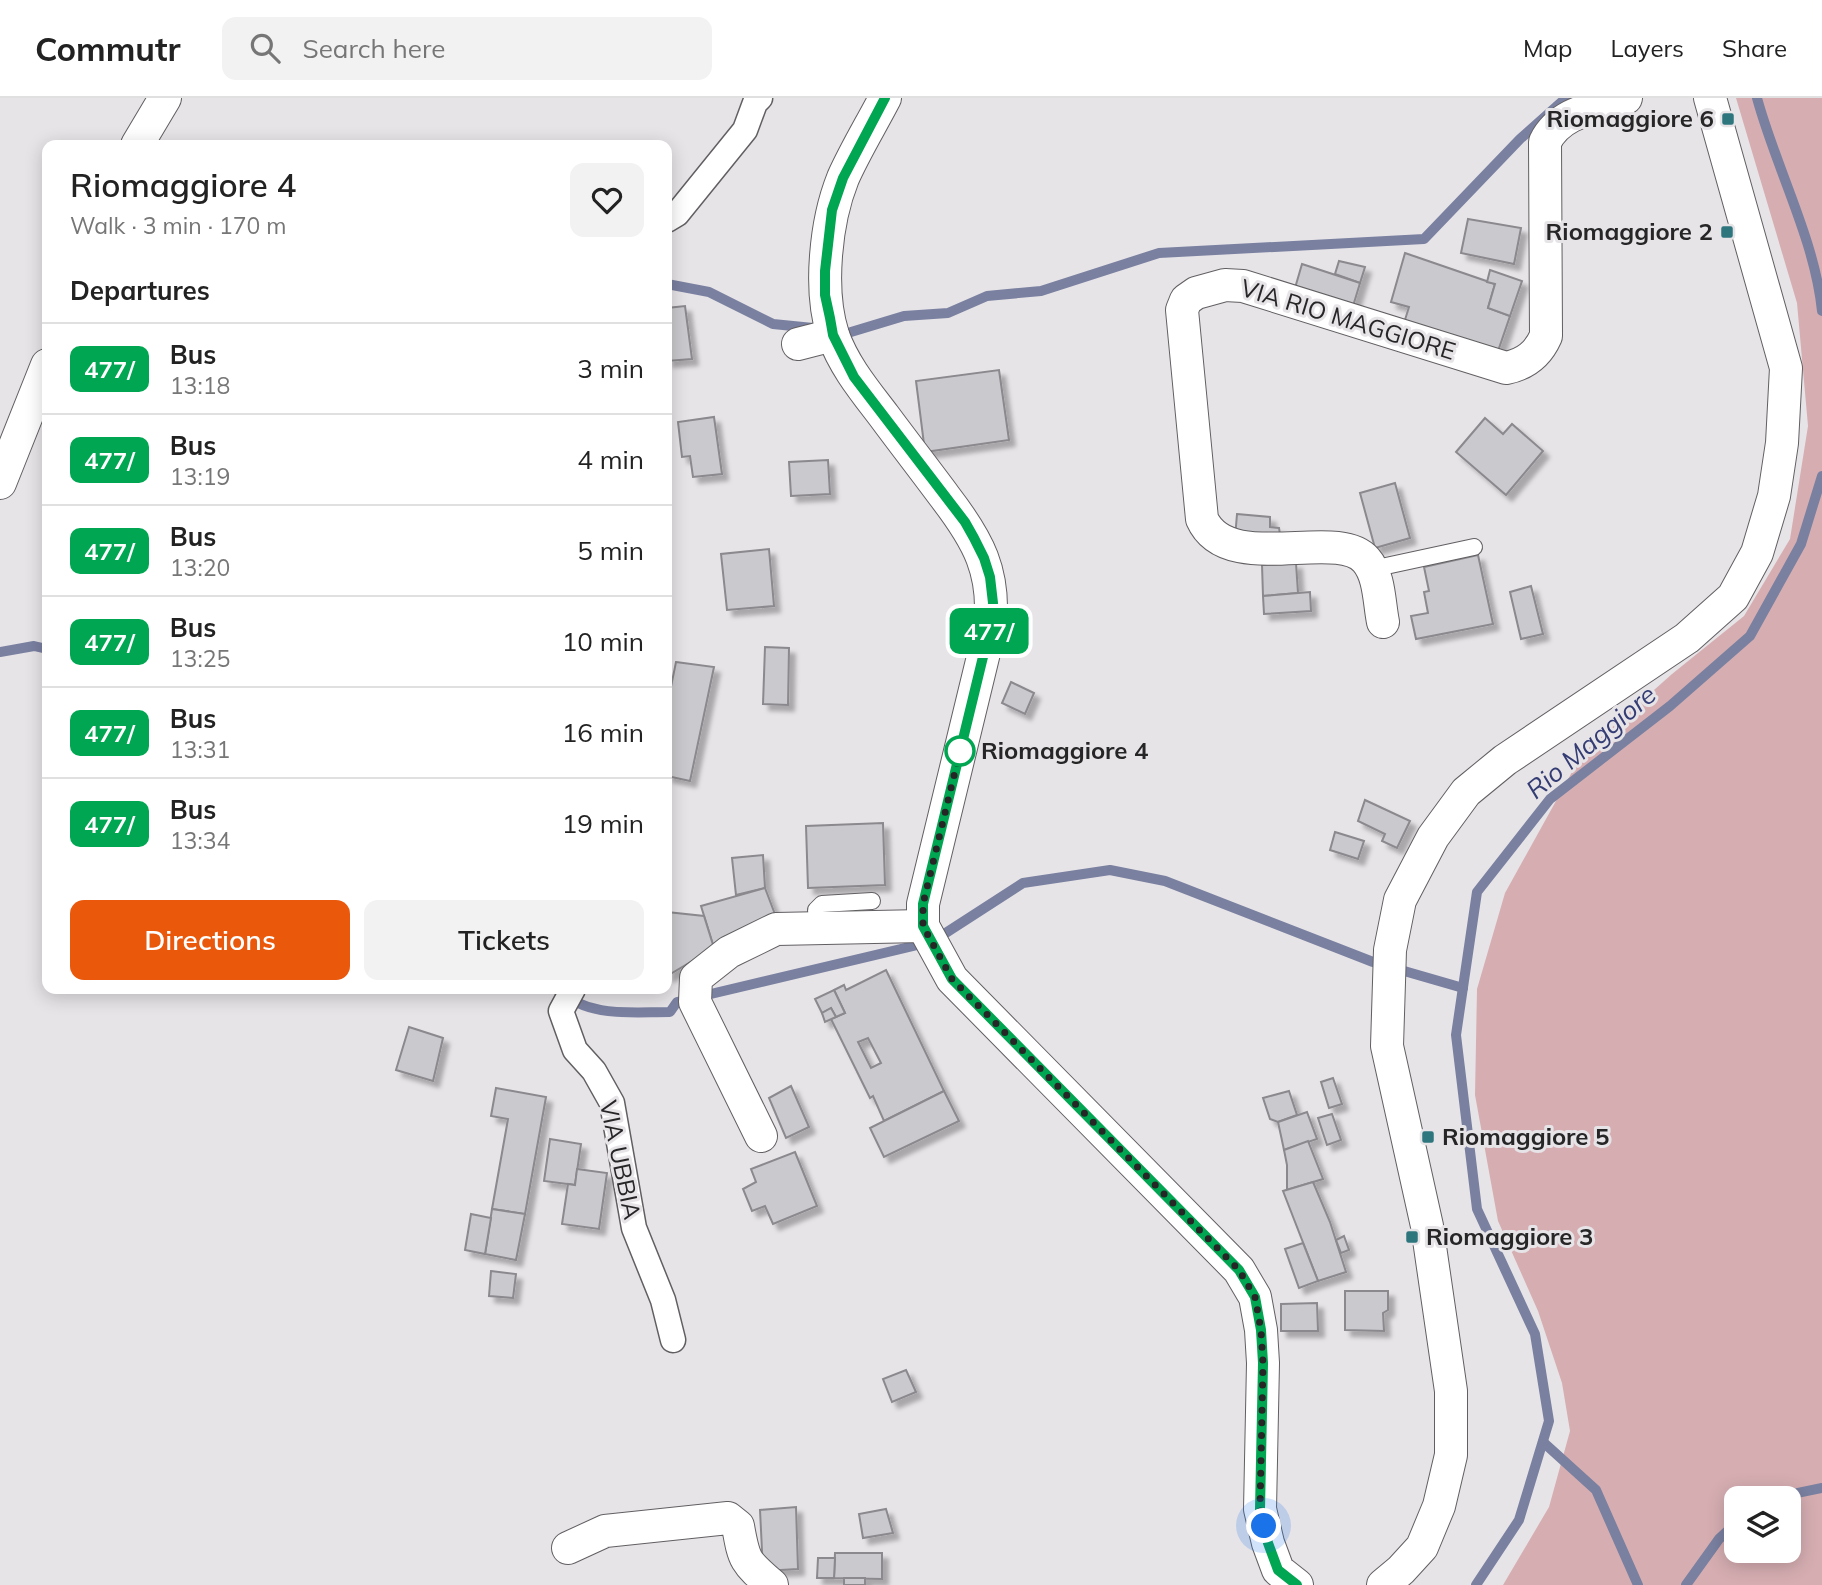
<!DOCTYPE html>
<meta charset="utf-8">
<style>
body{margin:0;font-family:Mulish,sans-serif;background:#f2f2f2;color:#222;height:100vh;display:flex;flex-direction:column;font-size:26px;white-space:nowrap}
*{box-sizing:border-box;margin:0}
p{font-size:23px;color:#767676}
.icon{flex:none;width:38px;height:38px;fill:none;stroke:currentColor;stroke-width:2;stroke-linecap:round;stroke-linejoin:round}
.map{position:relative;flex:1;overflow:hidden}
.side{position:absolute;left:42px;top:42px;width:630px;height:854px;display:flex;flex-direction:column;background:#fff;border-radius:14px;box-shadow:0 4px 18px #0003}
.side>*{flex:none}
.badge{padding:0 14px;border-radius:10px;font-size:24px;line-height:46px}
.tools{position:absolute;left:1724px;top:1388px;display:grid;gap:14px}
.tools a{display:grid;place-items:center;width:77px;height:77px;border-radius:14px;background:#fff;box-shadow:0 4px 18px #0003;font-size:35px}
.you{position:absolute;width:35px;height:35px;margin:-18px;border:5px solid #fff;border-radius:50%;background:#1a73e8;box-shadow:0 0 0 10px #1a73e833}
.map>.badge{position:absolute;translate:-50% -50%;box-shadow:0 0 0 4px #fff}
h2{padding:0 28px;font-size:26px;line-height:63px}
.round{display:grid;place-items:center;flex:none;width:74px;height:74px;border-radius:14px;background:#f2f2f2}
.summary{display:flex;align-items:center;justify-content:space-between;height:119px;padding:0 28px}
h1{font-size:33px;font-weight:600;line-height:52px}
.action{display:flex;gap:14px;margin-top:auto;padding:14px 28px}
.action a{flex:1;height:80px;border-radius:14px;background:#ea580c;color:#fff;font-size:28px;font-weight:600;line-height:80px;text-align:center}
.action a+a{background:#f2f2f2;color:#222}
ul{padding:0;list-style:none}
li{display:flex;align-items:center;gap:21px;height:91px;padding:0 28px;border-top:2px solid #e0e0e0}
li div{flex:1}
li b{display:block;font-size:26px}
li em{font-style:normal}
li .badge{min-width:77px;font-weight:700;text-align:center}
header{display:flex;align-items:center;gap:42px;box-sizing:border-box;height:98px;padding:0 35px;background:#fff;border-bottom:2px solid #e0e0e0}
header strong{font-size:33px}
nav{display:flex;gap:38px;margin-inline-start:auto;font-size:24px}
.search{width:490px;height:63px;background:#f2f2f2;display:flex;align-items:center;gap:18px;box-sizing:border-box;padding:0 24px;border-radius:14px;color:#767676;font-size:26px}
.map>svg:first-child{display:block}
</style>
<header>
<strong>Commutr</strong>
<div class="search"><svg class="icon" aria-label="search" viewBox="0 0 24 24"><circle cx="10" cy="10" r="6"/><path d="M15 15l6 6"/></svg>Search here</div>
<nav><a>Map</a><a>Layers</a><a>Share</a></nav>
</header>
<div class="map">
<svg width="1822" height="1487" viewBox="0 0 1822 1487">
<defs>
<filter id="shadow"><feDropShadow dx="6" dy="6" stdDeviation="2" flood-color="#0004"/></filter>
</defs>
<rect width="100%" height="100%" fill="#e7e4e8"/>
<path fill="#d6aeb2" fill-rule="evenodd" d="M1736,0H1822V1487H1503L1549,1409L1570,1333L1562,1285L1538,1213L1498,1123L1475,997L1477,891L1505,795L1582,656L1672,576L1744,518L1790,441L1808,328L1797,205ZM1736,1400H1788V1452H1736Z"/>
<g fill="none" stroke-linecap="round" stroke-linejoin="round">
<g stroke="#7a80a0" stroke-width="10">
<path d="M1757,0C1776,70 1815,142 1822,213"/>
<polyline points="667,186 709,194 773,226 813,230"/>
<polyline points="851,234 904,218 948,215 987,198 1041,193 1159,155 1424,141 1520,41 1566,0"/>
<polyline points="0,554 34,548 47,551"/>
<polyline points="941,838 1023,785 1110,772 1165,783 1373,864 1463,890"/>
<path d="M556,891C590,920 627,914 670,914L677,904L926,845"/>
<polyline points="1543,1344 1596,1392 1638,1487"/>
<polyline points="1773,1400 1822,1390"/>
<polyline points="1476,1487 1519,1422 1549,1323 1535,1236 1477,1111 1456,937 1477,794 1550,701 1670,608 1750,538 1801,446 1822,378"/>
<polyline points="1686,1487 1719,1441 1736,1425"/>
</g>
</g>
<g fill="#cac9cd" stroke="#8b898d" stroke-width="2" fill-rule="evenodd" filter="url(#shadow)">
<polygon points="1468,121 1521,130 1514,166 1461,155"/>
<polygon points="1405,155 1495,186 1488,210 1510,218 1497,256 1404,225 1409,209 1391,204"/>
<polygon points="1339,163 1365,169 1360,185 1335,176"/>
<polygon points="1302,166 1360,185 1350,218 1293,197"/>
<polygon points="1490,172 1522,183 1510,218 1488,210 1495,186 1487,184"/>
<polygon points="685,208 692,261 667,263 667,210"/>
<polygon points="999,272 1009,342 925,354 916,283"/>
<polygon points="714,319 722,376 693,379 690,358 682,359 678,324"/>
<polygon points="1485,320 1503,336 1512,326 1543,353 1506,397 1456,354"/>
<polygon points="828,362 830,396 791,398 789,364"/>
<polygon points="1395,385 1410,440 1375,450 1360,395"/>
<polygon points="1237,416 1270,419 1270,429 1279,430 1281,442 1235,440"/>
<polygon points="769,451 774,508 727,512 721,456"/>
<polygon points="1478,457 1493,526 1416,541 1411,518 1428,515 1424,494 1429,493 1424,469"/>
<polygon points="1296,465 1298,495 1263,498 1262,467"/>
<polygon points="1531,488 1543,536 1521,541 1510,494"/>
<polygon points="1310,494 1311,513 1264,516 1263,498"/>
<polygon points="765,549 789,550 788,607 763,606"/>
<polygon points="676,564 714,569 690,683 667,678 667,608"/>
<polygon points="1011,584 1034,595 1025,616 1002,605"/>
<polygon points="1365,702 1410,723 1397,750 1382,743 1385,736 1358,723"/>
<polygon points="883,725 885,787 808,790 806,728"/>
<polygon points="1335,734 1364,743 1358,761 1330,752"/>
<polygon points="763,757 765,790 736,797 732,760"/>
<polygon points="765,790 776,819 714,850 701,808"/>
<polygon points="667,814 704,818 714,850 667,878"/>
<path d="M886,872L944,993L884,1023L873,998L870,1000L831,921L845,915L834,892L844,887L846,892ZM868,940L881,965L871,970L858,944Z"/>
<polygon points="834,892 845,915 836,919 831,910 822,915 815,901"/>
<polygon points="831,910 836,919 825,924 822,915"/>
<polygon points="409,929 443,940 433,983 396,972"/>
<polygon points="1333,980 1342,1006 1329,1010 1321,984"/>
<polygon points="791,988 809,1029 786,1040 769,1000"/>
<polygon points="496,990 546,999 525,1116 492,1111 508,1021 491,1018"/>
<polygon points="944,993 959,1023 884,1059 870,1030"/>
<polygon points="1289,993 1297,1017 1278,1024 1270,1021 1263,1000"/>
<polygon points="1307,1014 1317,1041 1284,1052 1278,1024"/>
<polygon points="1332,1016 1341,1042 1327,1047 1318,1020"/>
<polygon points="550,1041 581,1046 575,1087 544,1083"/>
<polygon points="1308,1043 1323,1081 1287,1092 1287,1067 1284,1052"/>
<polygon points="795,1054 817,1108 773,1126 765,1108 752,1113 743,1091 756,1084 751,1071"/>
<polygon points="577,1071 607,1075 599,1131 562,1126 568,1086 575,1087"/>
<polygon points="1313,1084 1330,1124 1346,1174 1318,1183 1283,1093"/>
<polygon points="492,1111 525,1116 516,1162 485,1156"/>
<polygon points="471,1116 491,1120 485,1156 465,1152"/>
<polygon points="1344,1138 1349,1152 1341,1155 1336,1142"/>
<polygon points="1303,1145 1318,1183 1299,1190 1285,1151"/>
<polygon points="491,1173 516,1176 513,1200 489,1198"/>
<polygon points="1345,1193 1388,1193 1388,1212 1383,1215 1384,1233 1345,1232"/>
<polygon points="1317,1205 1318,1233 1281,1233 1281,1206"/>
<polygon points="906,1272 916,1294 892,1304 883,1281"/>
<polygon points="796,1409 798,1471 763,1473 760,1412"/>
<polygon points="886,1411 893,1435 863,1440 859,1416"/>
<polygon points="835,1455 882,1455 882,1481 834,1480"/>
<polygon points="818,1460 835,1460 834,1480 817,1480"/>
<rect x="844" y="1480" width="21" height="7"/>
</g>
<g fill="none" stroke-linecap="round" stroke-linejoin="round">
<g stroke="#625f62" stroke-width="18">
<g id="service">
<polyline points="1372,471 1474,449"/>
<polyline points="818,831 816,812 822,806 872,803"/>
</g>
</g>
<g stroke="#625f62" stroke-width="27">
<g id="pedestrian">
<polyline points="667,122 677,116 745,32 755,5 760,0"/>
<polyline points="573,891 561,913 575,952 594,973 612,1005 634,1130 663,1202 673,1242"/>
</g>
</g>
<g stroke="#625f62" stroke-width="34">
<g id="minor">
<path d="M885,0C871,27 855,53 843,80C833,105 828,131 826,158C824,184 825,212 833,237C844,268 865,293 884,318C904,345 925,372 945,399C978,442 996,474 990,530L923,806V828L952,881L1239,1172L1255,1199L1261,1232L1263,1265L1260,1411L1268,1445L1278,1472L1297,1487"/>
<polyline points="137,47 165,0"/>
<polyline points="798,246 833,237"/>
<polyline points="0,385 47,267"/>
<path d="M1383,524C1379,505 1380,478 1366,462C1337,428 1228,479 1202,421L1182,212L1186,202L1196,195L1225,187L1243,188L1506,270C1526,266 1538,256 1546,238L1545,44C1560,13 1597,10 1626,0"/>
<polyline points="761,1038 695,904 696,880 729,854 776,831 923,828"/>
<path d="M568,1450L605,1433L728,1420L738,1428C744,1463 745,1464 772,1487"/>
<polyline points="1383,1487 1401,1472 1422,1449 1439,1408 1451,1357 1451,1293 1427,1128 1387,948 1390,852 1400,802 1433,739 1466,694 1505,662 1687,540 1733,499 1757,455 1774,398 1782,345 1786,270 1710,0"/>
</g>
</g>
<use href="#service" stroke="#fff" stroke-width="16"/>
<use href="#pedestrian" stroke="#fff" stroke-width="24"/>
<use href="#minor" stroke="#fff" stroke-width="32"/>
</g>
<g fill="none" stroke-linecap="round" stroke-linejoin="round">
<g stroke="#fff" stroke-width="16">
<polyline id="line" points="885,0 843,80 832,112 825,173 825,197 830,220 833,237 854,279 965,424 974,440 984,460 990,479 993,505 990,530 923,806 923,828 952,881 1239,1172 1255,1199 1261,1232 1263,1265 1260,1411 1268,1445 1278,1472 1297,1487"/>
</g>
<use href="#line" stroke="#00a651" stroke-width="10"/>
<polyline stroke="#272627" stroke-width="7" stroke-dasharray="0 12.6" points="960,653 923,806 923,828 952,881 1239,1172 1255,1199 1261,1232 1263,1265 1260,1411 1264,1428"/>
</g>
<g fill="#2d767d" stroke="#e7e4e8" stroke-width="2.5">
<rect x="1721" y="14" width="14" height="14" rx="3.5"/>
<rect x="1720" y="127" width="14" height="14" rx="3.5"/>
<rect x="1421" y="1032" width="14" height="14" rx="3.5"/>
<rect x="1405" y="1132" width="14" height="14" rx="3.5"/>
</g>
<circle fill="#fff" stroke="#00a651" stroke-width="3.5" cx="960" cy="653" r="14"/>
<g text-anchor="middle" stroke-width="6" stroke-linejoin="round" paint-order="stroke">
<g font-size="24" font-weight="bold" fill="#272627" stroke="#e7e4e8" text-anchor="end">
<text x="1714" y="29">Riomaggiore 6</text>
<text x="1713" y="142">Riomaggiore 2</text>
<text x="1442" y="1047" text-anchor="start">Riomaggiore 5</text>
<text x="1426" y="1147" text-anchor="start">Riomaggiore 3</text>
</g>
<g font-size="24" fill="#272627" stroke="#e7e4e8">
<text transform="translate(1348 222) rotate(17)" y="8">VIA RIO MAGGIORE</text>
<text transform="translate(620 1062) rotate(78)" y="8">VIA UBBIA</text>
</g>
<g font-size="24" font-weight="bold" fill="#272627" stroke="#e7e4e8" text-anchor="start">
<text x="981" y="661">Riomaggiore 4</text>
</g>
<g font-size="26" font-style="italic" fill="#343c74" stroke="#e7e4e8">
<text transform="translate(1591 644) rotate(-40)" y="9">Rio Maggiore</text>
</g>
</g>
</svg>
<div class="tools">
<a><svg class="icon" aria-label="layers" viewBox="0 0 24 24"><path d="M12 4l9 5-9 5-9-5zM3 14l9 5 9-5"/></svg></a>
</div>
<div class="you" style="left:1264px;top:1428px"></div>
<b class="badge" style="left:989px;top:533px;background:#00a651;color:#fff">477/</b>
<section class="side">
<div class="summary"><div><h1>Riomaggiore 4</h1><p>Walk · 3 min · 170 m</p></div><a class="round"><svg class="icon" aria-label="heart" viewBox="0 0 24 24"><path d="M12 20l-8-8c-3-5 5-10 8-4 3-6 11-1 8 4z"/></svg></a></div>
<h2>Departures</h2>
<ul>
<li><span class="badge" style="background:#00a651;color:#fff">477/</span><div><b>Bus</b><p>13:18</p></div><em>3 min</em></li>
<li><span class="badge" style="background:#00a651;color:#fff">477/</span><div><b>Bus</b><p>13:19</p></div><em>4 min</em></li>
<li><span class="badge" style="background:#00a651;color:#fff">477/</span><div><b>Bus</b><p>13:20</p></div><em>5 min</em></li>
<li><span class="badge" style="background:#00a651;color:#fff">477/</span><div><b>Bus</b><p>13:25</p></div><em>10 min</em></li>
<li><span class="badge" style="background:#00a651;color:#fff">477/</span><div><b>Bus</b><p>13:31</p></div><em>16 min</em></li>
<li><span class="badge" style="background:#00a651;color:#fff">477/</span><div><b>Bus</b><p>13:34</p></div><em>19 min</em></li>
</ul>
<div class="action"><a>Directions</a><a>Tickets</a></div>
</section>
</div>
